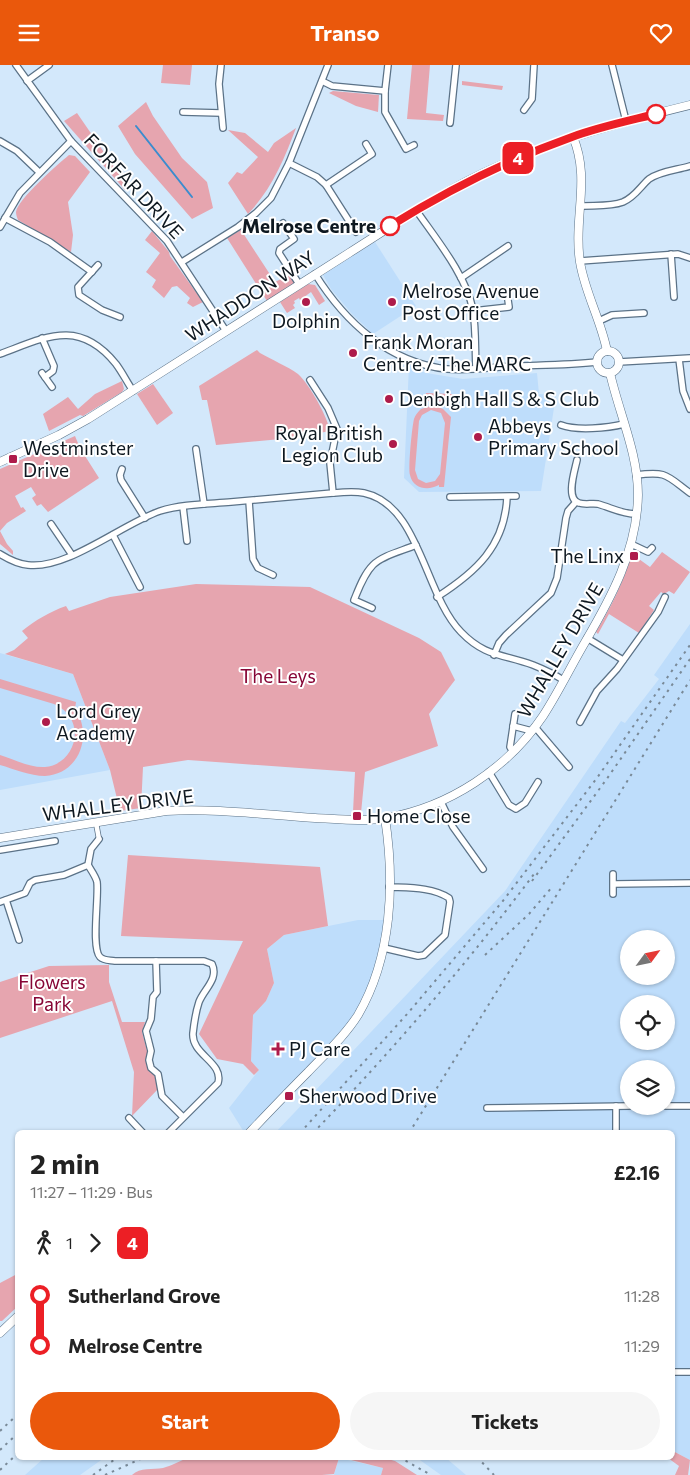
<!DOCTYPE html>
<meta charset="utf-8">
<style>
body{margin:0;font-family:Commissioner,sans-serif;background:#f6f6f6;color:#222;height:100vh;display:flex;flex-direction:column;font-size:19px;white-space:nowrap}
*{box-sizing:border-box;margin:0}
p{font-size:16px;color:#767676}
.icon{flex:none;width:28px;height:28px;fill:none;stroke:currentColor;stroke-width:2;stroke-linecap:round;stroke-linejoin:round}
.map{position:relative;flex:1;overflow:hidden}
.side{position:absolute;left:15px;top:1065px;width:660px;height:330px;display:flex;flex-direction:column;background:#fff;border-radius:8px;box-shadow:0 1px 4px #0004}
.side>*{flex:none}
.badge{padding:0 10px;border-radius:8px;font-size:18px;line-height:32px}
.needle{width:32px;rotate:57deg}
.buttons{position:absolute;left:620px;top:865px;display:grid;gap:10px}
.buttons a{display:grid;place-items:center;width:55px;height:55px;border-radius:50%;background:#fff;box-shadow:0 1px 4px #0004;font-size:25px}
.map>.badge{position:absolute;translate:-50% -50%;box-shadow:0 0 0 2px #fff}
.legs{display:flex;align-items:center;gap:8px;height:55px;padding:0 15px;font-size:16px}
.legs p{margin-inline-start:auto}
.overview{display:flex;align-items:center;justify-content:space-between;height:85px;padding:0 15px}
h1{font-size:28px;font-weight:700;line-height:38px}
.cta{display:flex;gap:10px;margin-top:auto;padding:10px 15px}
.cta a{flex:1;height:58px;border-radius:30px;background:#ea580c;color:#fff;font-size:20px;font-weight:700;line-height:58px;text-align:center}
.cta a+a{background:#f6f6f6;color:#222}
ul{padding:0 15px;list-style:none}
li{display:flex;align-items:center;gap:18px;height:50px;font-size:19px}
li i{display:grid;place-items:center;width:8px;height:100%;margin:0 6px;background:currentColor}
li i::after{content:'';width:12px;height:12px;margin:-6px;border:4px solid;border-radius:50%;background:#fff}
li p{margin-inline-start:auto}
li:first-child i{background:linear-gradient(#0000 50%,currentColor 0)}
li:last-child i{background:linear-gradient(currentColor 50%,#0000 0)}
header{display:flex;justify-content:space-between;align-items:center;height:65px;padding:0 15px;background:#ea580c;color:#fff;font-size:22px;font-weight:700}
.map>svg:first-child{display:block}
</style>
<header><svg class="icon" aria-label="menu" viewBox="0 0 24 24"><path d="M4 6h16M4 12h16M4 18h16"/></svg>Transo<svg class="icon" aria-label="heart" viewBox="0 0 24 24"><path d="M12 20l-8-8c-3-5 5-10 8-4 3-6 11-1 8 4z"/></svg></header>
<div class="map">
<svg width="690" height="1410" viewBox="0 0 690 1410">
<rect width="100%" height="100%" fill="#d3e8fb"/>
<g fill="#beddfb" fill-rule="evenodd">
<polygon points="375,177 416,241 373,269 352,249 331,224 323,210"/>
<polygon points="409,300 426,308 463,314 537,308 539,329 556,330 541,426 419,427 404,413"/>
<path d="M690,559V1395L673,1386L672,1068H275L505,826L621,656L625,658L659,614L654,610ZM629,874H666V911H629ZM629,939H666V976H629ZM629,1004H666V1041H629Z"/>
<polygon points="0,588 73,609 110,705 0,725"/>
<polygon points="358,855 387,855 372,922 357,950 249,1067 244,1067 229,1043 259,1005 251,996 253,950 266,936 274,918 267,884 284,870"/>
<polygon points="44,1393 44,1392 104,1393 80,1410 25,1410"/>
<polygon points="339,1393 383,1403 381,1410 334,1410"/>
<polygon points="417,1393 446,1393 466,1410 441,1410"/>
</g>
<g fill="#e6a5af" fill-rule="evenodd">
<polygon points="163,0 192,0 190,20 161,18"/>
<polygon points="412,0 430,0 426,48 444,50 443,56 407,54"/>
<polygon points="462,16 503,21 502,25 462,20"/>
<polygon points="333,26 379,30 378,47 356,41 329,28"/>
<polygon points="146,37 153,51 182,93 207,117 213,143 192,154 135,89 118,61"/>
<polygon points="77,48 128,122 125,125 64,56"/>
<path d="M296,63C284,95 271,125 248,149L228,118L237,107L242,109L258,92L228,65L245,68L268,87L274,78Z"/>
<path d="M69,90L75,91L90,107L68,137L73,170L71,187L18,155C17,152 16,150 16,147C18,134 57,100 69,90Z"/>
<polygon points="241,165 275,217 289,210 295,218 267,236 227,173"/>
<polygon points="152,166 169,187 170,191 203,237 193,242 187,238 190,233 177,221 172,222 164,233 152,222 156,215 146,207 160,188 145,175"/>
<polygon points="308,219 315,220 325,236 319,240 311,227 300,235 299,233 294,236 295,238 293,240 295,243 287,248 280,237"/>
<path d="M257,285L260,288C272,295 287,301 298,309C310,320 327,351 330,366L292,373L216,380L207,335H202L199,321Z"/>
<polygon points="122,316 124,324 122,327 83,351 80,350 49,366 43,349 68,332 78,344 95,329"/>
<polygon points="153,319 173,348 157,360 137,329"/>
<polygon points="426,328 452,329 452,337 425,336"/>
<path d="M434,340L443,344L451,352L444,422H439V420C428,426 413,424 410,410C408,402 412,362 414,354C415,350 418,347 421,344ZM431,345L441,348L445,358L440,409L435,416L426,418L418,414L415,405L419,356L422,350Z"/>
<polygon points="75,371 80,383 99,413 48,447 41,439 37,441 32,433 36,430 31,422 15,431 21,443 23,442 26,446 7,458 0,466 7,479 13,486 13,490 0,479 0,404"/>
<path d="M662,487L690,507L674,529L669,526L664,529L661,527L649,541L654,545L639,568L609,549L598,569L596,567C611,542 623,518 632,489L650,502Z"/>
<path d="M196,519L310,522L419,573L441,587L455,615L429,649L438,681L365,707L361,748L353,747L355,707L188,695L143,702L141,743L120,746L110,705L73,609L5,589L14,585L28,573L22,566C36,555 49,547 66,541L69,546L110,532Z"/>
<path d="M0,614L76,637L75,644C93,669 80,709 45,711C30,711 14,704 0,700V690C13,694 30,703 45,702C71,700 85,667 66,647C63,644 58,641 54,639L0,623Z"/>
<polygon points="128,790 320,802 328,861 284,870 267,884 274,918 266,936 253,950 251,996 259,1005 254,1010 243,999 217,994 199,969 243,876 121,871"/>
<polygon points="109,900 109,917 122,957 145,957 142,967 147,986 147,1001 155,1011 159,1023 132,1051 134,1007 112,936 0,973 0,917 49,901"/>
<polygon points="17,1209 17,1242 2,1256 0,1256 0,1218"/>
<polygon points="673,1386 690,1395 688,1410 675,1410 679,1401 668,1393 672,1392"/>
<path d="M189,1392H339V1393L334,1409L322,1410H132C140,1402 153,1405 163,1403C171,1401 180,1396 189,1392Z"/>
<polygon points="343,1393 384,1393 395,1396 417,1410 381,1410 383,1403"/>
</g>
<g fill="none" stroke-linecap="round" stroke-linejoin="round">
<polyline stroke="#3b8cce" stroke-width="2" points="136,61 192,132"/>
<g stroke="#5b7287" stroke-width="6">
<polyline id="pedestrian" points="96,758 99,774"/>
</g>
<g stroke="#5b7287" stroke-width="8">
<g id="minor">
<polyline points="16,0 71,76 167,176 226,266"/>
<polyline points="221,0 219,19 223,63"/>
<polyline points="388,0 385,26 385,47 406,84 414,80"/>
<polyline points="612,0 626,56"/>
<polyline points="27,16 49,0"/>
<polyline points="322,16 332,21 385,26"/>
<polyline points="524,45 532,34 534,0"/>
<polyline points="183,47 221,48"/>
<polyline points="450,58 456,0"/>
<polyline points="0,76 17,86 39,107"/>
<polyline points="289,98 317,112 326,120 356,167"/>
<polyline points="326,120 372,89 366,79"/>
<path d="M581,141C595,140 610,142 623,137C635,132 640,122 649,114C660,106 677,105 690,101"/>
<path d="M416,145C436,174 466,210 473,245C476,264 475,284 476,303"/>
<polyline points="5,153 50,177 92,207"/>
<polyline points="283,158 294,174 280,184 279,188 299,219"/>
<polyline points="0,162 20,128 71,76"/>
<polyline points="671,189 674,232"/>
<polyline points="580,196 678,189 690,193"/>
<polyline points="182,197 238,162 256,148 271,133 289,98 328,0"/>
<polyline points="98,200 78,222 79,230 102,245 120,252"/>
<path d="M315,209C345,257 389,298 447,304C470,306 494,302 516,301C543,300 570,300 597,297"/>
<polyline points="461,213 508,181"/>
<polyline points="473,246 509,242 508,235"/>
<polyline points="599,256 612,250 644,248"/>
<polyline points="42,273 54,301 53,306 45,312"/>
<path d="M0,289C46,272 79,253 116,299C122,307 127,317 133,326"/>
<polyline points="679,294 683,326 690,344"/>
<polyline points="619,297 690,293"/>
<polyline points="42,308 52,322"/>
<polyline points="310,315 328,343 337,364 330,398 333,428"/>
<path d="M561,360C577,366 608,363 624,359"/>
<polyline points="196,384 204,439"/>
<path d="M577,395C575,405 565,434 579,438C585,440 592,438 598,439C612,443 622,449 636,449"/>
<polyline points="122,404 120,410 121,415 145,453"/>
<path d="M636,410C667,406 666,410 690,428"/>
<polyline points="450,432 516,431"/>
<polyline points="249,436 253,494 258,503 273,510"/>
<polyline points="183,442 187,476"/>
<polyline points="51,459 72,490"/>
<polyline points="113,470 140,522"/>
<polyline points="631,479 648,487 652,483"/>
<path d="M0,489C8,494 18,499 28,500C67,505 122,459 160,446C182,439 208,439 231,437C265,434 299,431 333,428C344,427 354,426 364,428C420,440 424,529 461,567C485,592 503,589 533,600C543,604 554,609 563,615"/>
<path d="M437,532C476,507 505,481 507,432"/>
<path d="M372,543L354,535C359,523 364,509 373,500C383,490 402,486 416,480"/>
<polyline points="587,573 623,595"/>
<polyline points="494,590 499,578 506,570 551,528 557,513 566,453 568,446 576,437"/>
<polyline points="580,657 597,626 617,604 658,547 665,532"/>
<polyline points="513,661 532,666"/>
<polyline points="535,662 569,702"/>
<polyline points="513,687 510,682 515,649"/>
<polyline points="489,707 509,740 516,744 525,738 538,717"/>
<polyline points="441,737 453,762 483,804"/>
<polyline points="0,785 55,776"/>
<path d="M88,800C91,805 96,812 97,817C99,832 91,883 100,892C104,896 110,895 115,896H204L212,899C219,914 204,924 199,937C196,946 194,959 193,968C191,990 224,997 218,1018L168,1068"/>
<polyline points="613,809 613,829"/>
<polyline points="614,819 690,818"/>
<polyline points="6,835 19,875"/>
<polyline points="0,837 25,828 30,818 35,815 64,810 88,800 91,784 99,774"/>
<path d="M384,883L418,891L424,890L445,870L450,837L449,833C432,822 409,823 389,822"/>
<polyline points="156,896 157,927 153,932 151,954 146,966 151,986 149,995 151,1003 158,1009 162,1031 183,1052"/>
<polyline points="666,1041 690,1041"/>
<polyline points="487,1043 629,1041"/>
<polyline points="129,1053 143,1068"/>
<polyline points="616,1068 616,1041"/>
<polyline points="672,1307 690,1307"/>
</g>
</g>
<g stroke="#5b7287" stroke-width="9">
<g id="tertiary">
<path d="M573,72C591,114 573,154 580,197C585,228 601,255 607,286"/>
<circle cx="608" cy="297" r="11"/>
<path d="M0,397L59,370L88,354C175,299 262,244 349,188C398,157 446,124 499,101C561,73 625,56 690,40"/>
<path d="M0,773L166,746C216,743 266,750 315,753C338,754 363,757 386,753C449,742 507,704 543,651C558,628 570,603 584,579C611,533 637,486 638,430C638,388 619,348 610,308"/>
<path d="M249,1068C269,1047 288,1027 308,1007C325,989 345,971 358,950C392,892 395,818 385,753"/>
<polyline points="0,1268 18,1251"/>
</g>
</g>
<use href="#pedestrian" stroke="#fff" stroke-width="4.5"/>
<use href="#minor" stroke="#fff" stroke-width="5.5"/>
<use href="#tertiary" stroke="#fff" stroke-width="8"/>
<g stroke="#798997" stroke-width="2" stroke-dasharray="2.5 5" stroke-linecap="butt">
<polyline points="532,816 606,715 690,594"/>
<polyline points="485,890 529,849 553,821"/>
<polyline points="300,1068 408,948 502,837 597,713 690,580"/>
<path d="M313,1068C392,986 466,900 534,809"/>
<polyline points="409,1068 690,615"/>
<polyline points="0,1366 18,1349"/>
<polyline points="0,1385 18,1368"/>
<polyline points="399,1392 431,1410"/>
<polyline points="477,1392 494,1410"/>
<polyline points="0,1405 18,1388"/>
<polyline points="93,1410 118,1392"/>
<polyline points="105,1410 145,1392"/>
</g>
</g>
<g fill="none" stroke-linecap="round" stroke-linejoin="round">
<g stroke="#fff" stroke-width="11">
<path id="line-1" d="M390,161C448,125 507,95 572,72C599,62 628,56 656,49"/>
</g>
<use href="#line-1" stroke="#ec1f25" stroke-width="8"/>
</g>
<g fill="#fff" stroke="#ec1f25" stroke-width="2.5">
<circle cx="656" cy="49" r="9"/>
<circle cx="390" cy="161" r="9"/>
</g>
<g fill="#ae1b4a" stroke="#fff" stroke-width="2">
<circle cx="306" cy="237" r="5"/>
<circle cx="392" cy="237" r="5"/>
<circle cx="353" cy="288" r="5"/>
<circle cx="389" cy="334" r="5"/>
<circle cx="478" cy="372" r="5"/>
<circle cx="393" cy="379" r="5"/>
<rect x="8" y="389" width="10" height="10" rx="2.5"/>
<rect x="629" y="486" width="10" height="10" rx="2.5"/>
<circle cx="46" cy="657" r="5"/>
<rect x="352" y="746" width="10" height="10" rx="2.5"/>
<path d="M275.5 976.5h5v5h5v5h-5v5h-5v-5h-5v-5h5z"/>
<rect x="284" y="1026" width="10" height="10" rx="2.5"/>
</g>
<g text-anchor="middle" stroke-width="4" stroke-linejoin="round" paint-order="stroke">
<g font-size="19" fill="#0e1820" stroke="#fff">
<text transform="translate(134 121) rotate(47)" y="7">FORFAR DRIVE</text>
<text transform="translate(250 231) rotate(-33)" y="7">WHADDON WAY</text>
<text transform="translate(560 585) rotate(-60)" y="7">WHALLEY DRIVE</text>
<text transform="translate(118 740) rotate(-7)" y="7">WHALLEY DRIVE</text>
</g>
<g font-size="19" font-weight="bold" fill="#0e1820" stroke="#fff" text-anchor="end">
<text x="376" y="168">Melrose Centre</text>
</g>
<g font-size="19" fill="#0e1820" stroke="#fff" text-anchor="start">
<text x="402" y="233">Melrose Avenue<tspan x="402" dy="22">Post Office</tspan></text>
<text x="306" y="263" text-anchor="middle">Dolphin</text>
<text x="363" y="284">Frank Moran<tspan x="363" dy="22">Centre / The MARC</tspan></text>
<text x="399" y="341">Denbigh Hall S &amp; S Club</text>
<text x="488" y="368">Abbeys<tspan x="488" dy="22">Primary School</tspan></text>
<text x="383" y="375" text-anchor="end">Royal British<tspan x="383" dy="22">Legion Club</tspan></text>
<text x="23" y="390">Westminster<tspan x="23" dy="22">Drive</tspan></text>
<text x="624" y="498" text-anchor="end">The Linx</text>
<text x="56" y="653">Lord Grey<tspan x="56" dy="22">Academy</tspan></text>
<text x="367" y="758">Home Close</text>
<text x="289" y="991">PJ Care</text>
<text x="299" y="1038">Sherwood Drive</text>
</g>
<g font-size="19" fill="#860535" stroke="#fff">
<text x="278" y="618">The Leys</text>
<text x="52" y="924">Flowers<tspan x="52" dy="22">Park</tspan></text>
</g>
</g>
</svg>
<div class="buttons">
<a><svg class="needle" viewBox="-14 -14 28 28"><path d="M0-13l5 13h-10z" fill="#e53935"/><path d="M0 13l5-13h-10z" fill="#767676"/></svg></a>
<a><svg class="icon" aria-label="locate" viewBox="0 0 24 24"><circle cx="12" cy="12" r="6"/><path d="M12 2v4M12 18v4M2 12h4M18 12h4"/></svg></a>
<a><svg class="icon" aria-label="layers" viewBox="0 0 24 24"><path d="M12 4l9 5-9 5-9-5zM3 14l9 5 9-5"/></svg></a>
</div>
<b class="badge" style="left:518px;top:93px;background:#ec1f25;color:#fff">4</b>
<section class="side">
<div class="overview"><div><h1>2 min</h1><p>11:27 – 11:29 · Bus</p></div><b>£2.16</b></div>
<div class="legs"><svg class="icon" aria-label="walk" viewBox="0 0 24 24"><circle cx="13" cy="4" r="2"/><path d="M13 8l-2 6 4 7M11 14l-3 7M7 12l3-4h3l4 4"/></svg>1<svg class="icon" aria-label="forward" viewBox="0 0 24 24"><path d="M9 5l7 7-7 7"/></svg><b class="badge" style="background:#ec1f25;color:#fff">4</b></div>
<ul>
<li><i style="color:#ec1f25"></i><b>Sutherland Grove</b><p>11:28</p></li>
<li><i style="color:#ec1f25"></i><b>Melrose Centre</b><p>11:29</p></li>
</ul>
<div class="cta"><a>Start</a><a>Tickets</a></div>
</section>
</div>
